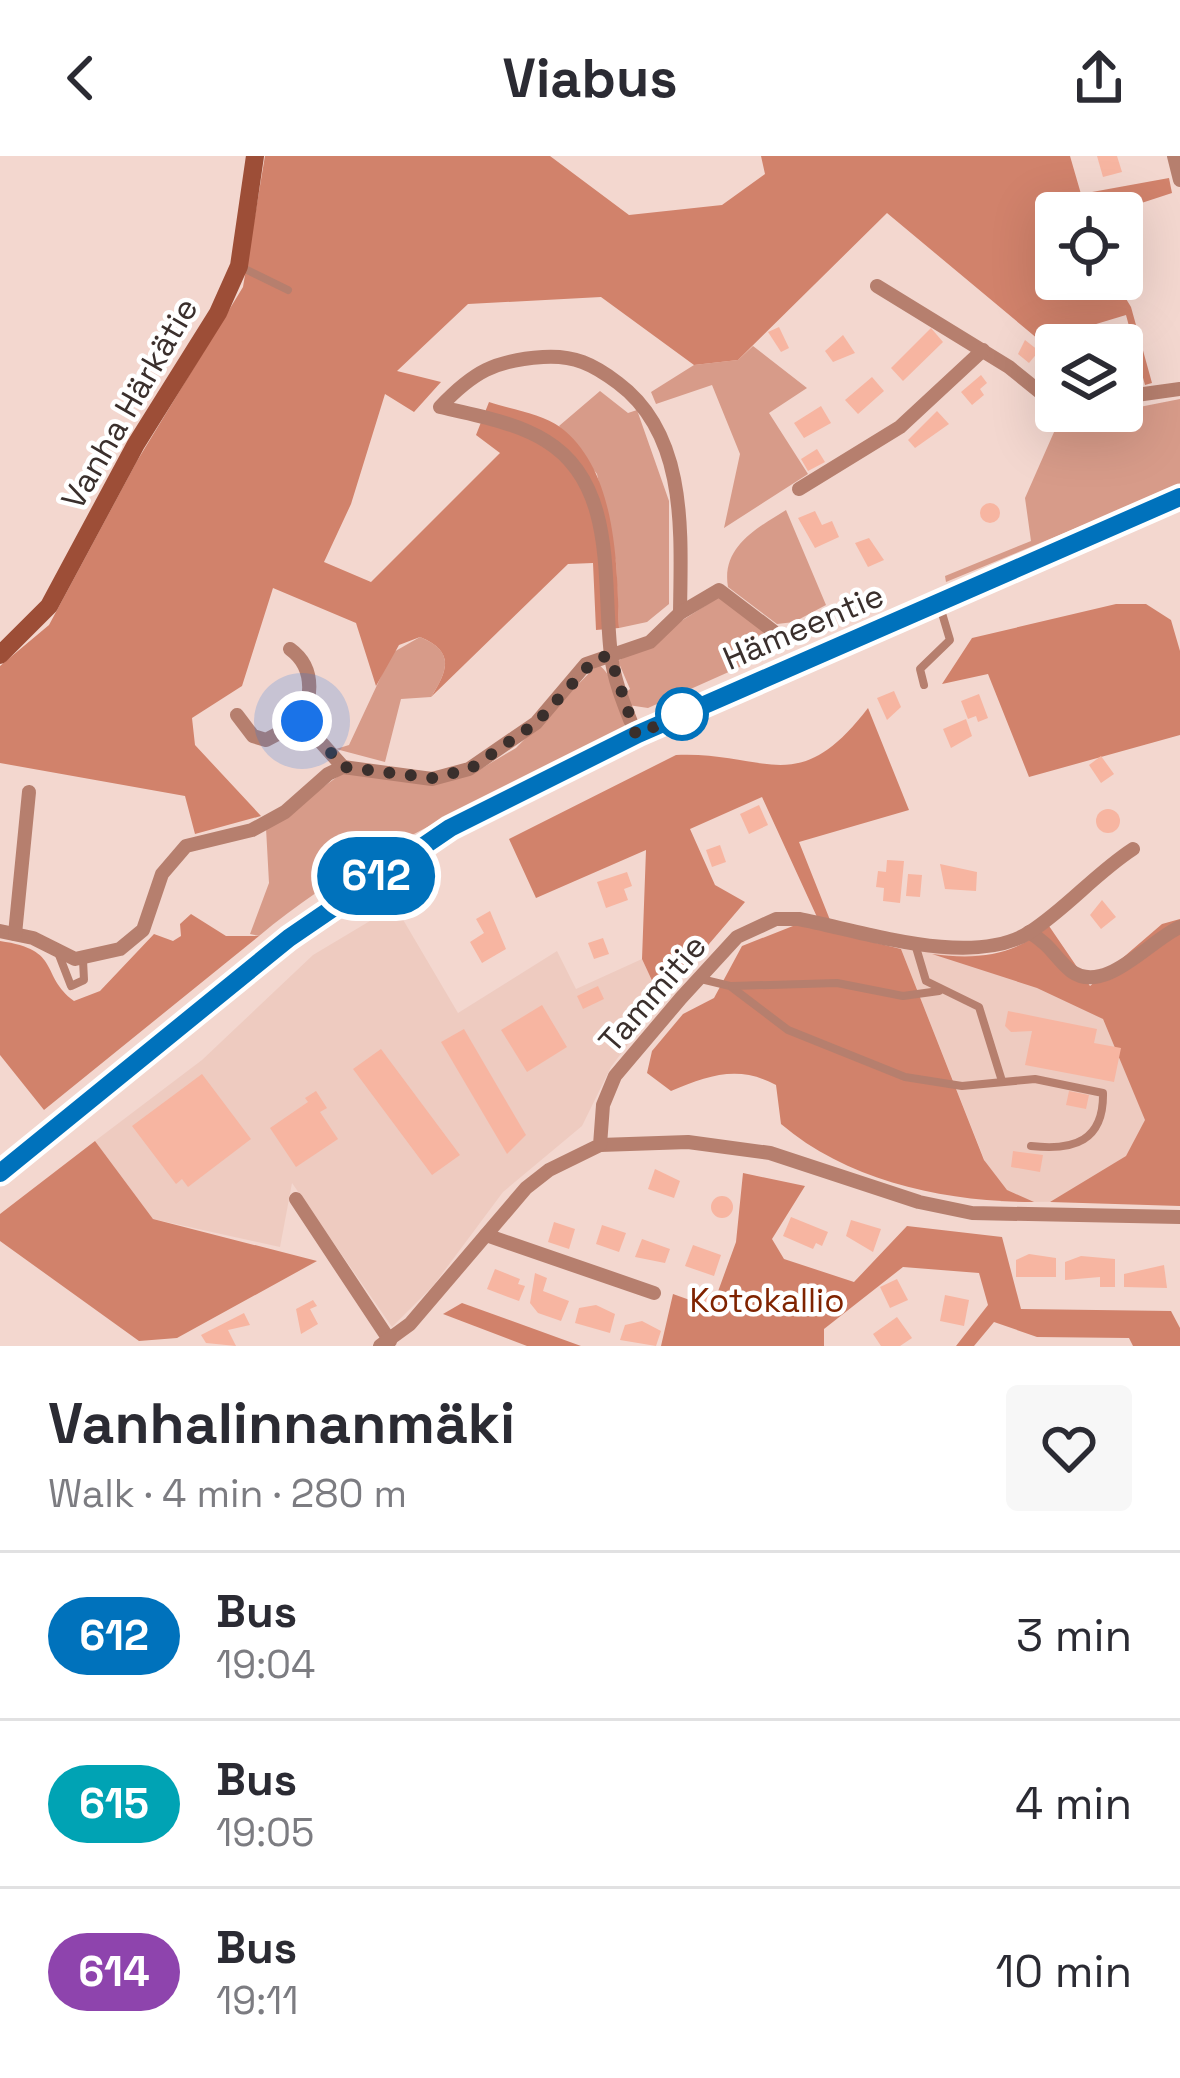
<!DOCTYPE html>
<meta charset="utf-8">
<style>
body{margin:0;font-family:"Space Grotesk",sans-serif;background:#f7f7f7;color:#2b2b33;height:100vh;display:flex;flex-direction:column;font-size:45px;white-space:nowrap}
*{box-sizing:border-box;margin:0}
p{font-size:39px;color:#7c7c81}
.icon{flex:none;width:66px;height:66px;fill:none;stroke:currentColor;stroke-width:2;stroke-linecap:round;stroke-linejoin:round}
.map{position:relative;height:1190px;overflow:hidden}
.side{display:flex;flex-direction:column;background:#fff;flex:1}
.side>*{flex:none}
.badge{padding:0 24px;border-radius:39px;font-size:42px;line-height:78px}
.tools{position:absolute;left:1035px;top:36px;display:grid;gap:24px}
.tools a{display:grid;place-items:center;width:108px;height:108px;border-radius:12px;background:#fff;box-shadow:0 12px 48px #0002;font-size:60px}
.you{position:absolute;width:60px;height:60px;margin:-30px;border:9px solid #fff;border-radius:50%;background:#1a73e8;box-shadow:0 0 0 18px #1a73e833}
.map>.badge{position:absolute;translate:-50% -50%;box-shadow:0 0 0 6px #fff}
.round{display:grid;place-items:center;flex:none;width:126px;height:126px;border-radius:12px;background:#f7f7f7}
.summary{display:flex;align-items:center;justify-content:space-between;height:204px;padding:0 48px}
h1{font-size:57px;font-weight:800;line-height:90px}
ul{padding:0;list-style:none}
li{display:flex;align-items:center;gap:36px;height:168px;padding:0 48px;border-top:3px solid #e1e1e2}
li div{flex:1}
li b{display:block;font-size:45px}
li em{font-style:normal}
li .badge{min-width:132px;font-weight:700;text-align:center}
header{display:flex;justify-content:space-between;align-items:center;height:156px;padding:0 48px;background:#fff;font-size:54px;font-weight:800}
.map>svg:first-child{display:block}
</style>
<header><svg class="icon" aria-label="back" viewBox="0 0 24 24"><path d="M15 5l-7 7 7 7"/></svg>Viabus<svg class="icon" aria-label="share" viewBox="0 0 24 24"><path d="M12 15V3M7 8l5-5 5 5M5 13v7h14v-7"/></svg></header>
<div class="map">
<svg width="1180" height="1190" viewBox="0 0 1180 1190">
<rect width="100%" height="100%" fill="#f3d7cf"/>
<g fill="#eecbc0">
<polygon points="395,750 458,857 557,795 576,833 642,803 661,844 611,911 582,970 503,1036 433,1130 392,1171 292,1027 280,1091 153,1063 95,985 202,904 313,799"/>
<polygon points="1049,770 1089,830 1180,1045 1001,1046 901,793 994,800 1027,788"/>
</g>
<g fill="#d79b89">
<polygon points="753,190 807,232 769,257 808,318 724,372 740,298 712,229 656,248 651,236 694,209 738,204"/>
<polygon points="600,235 628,257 637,254 669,345 669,448 647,466 619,472 616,407 597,318 559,270"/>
<polygon points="1180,243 1180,329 946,426 945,420 1031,385 1025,342 1058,267"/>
<path d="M786,354L826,449L794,466L777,468L728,431C721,391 757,372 786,354Z"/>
<polygon points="719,441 769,475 776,495 648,552 628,549 625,537 630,533 618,505"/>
<path d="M420,481C454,495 449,513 431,541L401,543L385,606L336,593L349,589L392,497Z"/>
<path d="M598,508C614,520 628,555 624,574C501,636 365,691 259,780L250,778L269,727L266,672L344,616L433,628L472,618L516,592Z"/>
</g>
<g fill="#d1826b">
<path d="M265,0H550L629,59L722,49L765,18L761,0H1070L1081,38L1169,22L1172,37L1111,57H1056V123H1114L1131,151L1152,227L1145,229L1126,159L1073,175L1074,189H1056V198L887,57L738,204L694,209L601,141L468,148L397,215L441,226L414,256L385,238L351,348L324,406L371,426L500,297L476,279L489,246C509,253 543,258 560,271C617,314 617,408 619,472L596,474L593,407L568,408L431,541C449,513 454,495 420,481L399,489L376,530L356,467L273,432L242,530L192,562L195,589L261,660L195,678L185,640L0,607V510L49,469L137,305L243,131Z"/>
<polygon points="1116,448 1146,448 1171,464 1180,495 1180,579 1029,621 988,518 942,528 972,482"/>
<path d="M868,552L909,654L799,686L830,764L817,761L762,641L690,673L715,729L745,746L661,844L642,803L646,694L536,742L509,683L676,599C766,595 797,645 868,552Z"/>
<path d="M191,758L226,780H259L44,954L0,899V785C63,794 39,819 74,845L100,835L154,778L173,785L181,780L180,768Z"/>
<path d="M1180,763V1050L1050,1046L1126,1000L1145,964L1103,863L1037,832L932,798C978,804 1014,800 1049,770L1090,830L1162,768Z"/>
<path d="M798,768L901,793L984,1004L1007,1034L1034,1046C947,1046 849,1026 781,968L776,929C739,909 709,919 671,935L647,917L652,895L683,858L714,842L742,790Z"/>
<polygon points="95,985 153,1063 317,1105 177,1182 139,1185 0,1085 0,1058"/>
<polygon points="743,1017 805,1030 772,1083 784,1103 854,1126 907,1070 1002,1081 1021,1153 1171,1155 1180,1172 1180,1190 1133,1190 1129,1182 1037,1181 994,1166 974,1190 956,1190 988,1149 979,1117 903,1111 824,1173 824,1190 661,1190 673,1138 712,1152 736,1086"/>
<polygon points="462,1147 581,1190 527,1190 443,1158"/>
</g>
<g fill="#f7b5a1">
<polygon points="1097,0 1117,0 1122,16 1103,21"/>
<polygon points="779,171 789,192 781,196 768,176"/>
<polygon points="931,172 943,186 903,225 891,212"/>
<polygon points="843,179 855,197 833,206 825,195"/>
<polygon points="1025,184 1039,195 1029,207 1018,198"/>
<polygon points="981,219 987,227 980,233 984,239 972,249 961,236"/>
<polygon points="872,221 884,235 858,258 845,244"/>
<polygon points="821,250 831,267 804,282 794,267"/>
<polygon points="937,255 949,268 915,292 908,284"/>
<polygon points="817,293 825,306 808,315 801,303"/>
<circle cx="990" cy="357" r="10"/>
<polygon points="815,355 822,369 832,365 839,381 815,392 798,362"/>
<polygon points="869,382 884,404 868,411 855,387"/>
<polygon points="894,535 901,551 887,564 877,542"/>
<polygon points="979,538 988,562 978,566 976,560 968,563 961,545"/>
<polygon points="966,563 972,580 951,592 943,573"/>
<polygon points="1101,600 1114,618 1101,627 1089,609"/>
<polygon points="759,649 768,669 749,678 740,658"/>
<circle cx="1108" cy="665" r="12"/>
<polygon points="720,689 726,706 712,711 706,694"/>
<polygon points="887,704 904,705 900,747 883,745 884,732 876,731 878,715 886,716"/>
<polygon points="940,708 977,716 976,735 945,733"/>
<polygon points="627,716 632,730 624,733 628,744 606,752 597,726"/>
<polygon points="908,718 922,719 920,741 906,740"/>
<polygon points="1102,744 1116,761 1101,773 1090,759"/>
<polygon points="490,755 506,793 482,807 470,786 484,777 476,763"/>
<polygon points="603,782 609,798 594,803 588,787"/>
<polygon points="598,830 604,843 583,853 577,840"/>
<polygon points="542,849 567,891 527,916 501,874"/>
<polygon points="1008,855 1097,873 1094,887 1121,892 1114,926 1025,909 1032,875 1011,876 1005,870"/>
<polygon points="464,873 526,979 507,998 441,886"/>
<polygon points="381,893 460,999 432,1019 353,913"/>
<polygon points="202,918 251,983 188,1031 182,1023 176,1028 132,970"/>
<polygon points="316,935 327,952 320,956 338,983 296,1011 270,972 308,946 305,942"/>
<polygon points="1069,935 1089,939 1086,953 1066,949"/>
<polygon points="1013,995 1043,999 1040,1016 1011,1011"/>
<polygon points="655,1013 680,1025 674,1042 648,1033"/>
<circle cx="722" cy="1051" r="11"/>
<polygon points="791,1061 828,1076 822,1090 816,1087 813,1093 783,1080"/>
<polygon points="851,1064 881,1073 873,1096 846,1080"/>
<polygon points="554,1066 575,1073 569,1093 548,1086"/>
<polygon points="602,1069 626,1077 619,1096 596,1088"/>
<polygon points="642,1083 670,1093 665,1107 635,1101"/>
<polygon points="693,1089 721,1099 714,1120 685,1110"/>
<polygon points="1029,1098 1056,1102 1056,1121 1016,1121 1016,1104"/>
<polygon points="1081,1100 1115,1103 1115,1131 1100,1131 1100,1121 1065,1124 1065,1106"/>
<polygon points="1164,1109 1167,1132 1124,1131 1124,1118"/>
<polygon points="495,1113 520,1123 518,1128 525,1130 519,1145 487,1133"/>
<polygon points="535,1117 547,1122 543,1135 569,1145 561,1165 538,1157 530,1147"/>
<polygon points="897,1123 908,1144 890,1152 880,1131"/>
<polygon points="698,1133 715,1139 711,1151 694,1145"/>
<polygon points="945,1139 969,1144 964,1170 940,1165"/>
<polygon points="313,1144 317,1150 310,1153 318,1168 301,1178 296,1153"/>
<polygon points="596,1149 615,1158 610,1177 575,1167 579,1152"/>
<polygon points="244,1157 250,1169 228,1174 236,1190 206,1187 201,1179"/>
<polygon points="897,1161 912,1182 900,1190 881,1190 873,1178"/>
<polygon points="642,1165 661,1175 656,1190 620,1184 625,1169"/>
</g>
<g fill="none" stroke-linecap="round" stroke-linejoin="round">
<g stroke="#b67f6e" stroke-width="8">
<polyline points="241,111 288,134"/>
<polyline points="924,529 920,513 950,484 941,454"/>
<polyline points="915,788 926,825 979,851 1002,925"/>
<polyline points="59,799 71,830 84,824 83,804"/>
<path d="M701,823L730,830L788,874L905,921L962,930L1035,923L1103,937C1104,985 1074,995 1031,990"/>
<polyline points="732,830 837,827 903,840 939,835"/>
</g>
<g stroke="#b67f6e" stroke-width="14">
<polyline points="1174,0 1180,24"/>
<polyline points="877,130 1009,211 1056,249"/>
<polyline points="1122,241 1180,233"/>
<polyline points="799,333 900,271 983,194"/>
<path d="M237,559L253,580L266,584L302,565C312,539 315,511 290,493"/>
<polyline points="302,565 343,611"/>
<path d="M636,579C626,553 614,526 611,499C602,428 618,329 546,285C515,266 475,259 440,251C473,216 495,204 543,201C574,199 593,208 618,227C688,279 681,377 680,457"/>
<polyline points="0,775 33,782 75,803 120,793 143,774 162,718 186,690 252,674 285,656 328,618 343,611 432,623 469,613 536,567 586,508 650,486 680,457 719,434 773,475"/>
<path d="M1029,776C1052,790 1055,802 1071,815C1105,840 1150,784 1180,771"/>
<polyline points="15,778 29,636"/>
<polyline points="600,989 688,986 770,997 919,1046 972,1057 1180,1061"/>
<polyline points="296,1043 390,1185"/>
<polyline points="486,1079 654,1137"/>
<path d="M380,1190L410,1168L526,1032L549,1014L600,989L603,949L615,920L681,842L737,781L776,763H799C862,775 972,813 1030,776C1067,752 1096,717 1133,693"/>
</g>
<polyline stroke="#9d4e37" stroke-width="18" points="0,499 49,450 136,288 218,157 239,110 255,0"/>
<polyline stroke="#5f1f0b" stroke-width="24" points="0,1017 289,782 450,672 638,578 1180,341"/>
</g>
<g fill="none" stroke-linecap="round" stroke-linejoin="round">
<g stroke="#fff" stroke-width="27">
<polyline id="line" points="0,1017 289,782 450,672 638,578 1180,341"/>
</g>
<use href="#line" stroke="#0072bc" stroke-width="18"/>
<polyline stroke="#3a2f2c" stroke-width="12" stroke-dasharray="0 21.6" points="302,565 344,611 432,622 470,613 536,567 596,502 610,500 636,579 682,558"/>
</g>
<circle fill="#fff" stroke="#0072bc" stroke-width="6" cx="682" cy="558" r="24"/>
<g text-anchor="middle" stroke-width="9" stroke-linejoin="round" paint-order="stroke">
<g font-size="33" fill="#3a2f2c" stroke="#fff">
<text transform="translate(129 247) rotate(-60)" y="12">Vanha Härkätie</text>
<text transform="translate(803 470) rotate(-23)" y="12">Hämeentie</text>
<text transform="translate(652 837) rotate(-49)" y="12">Tammitie</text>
</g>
<g font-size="33" fill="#7f2300" stroke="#fff">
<text x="767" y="1156">Kotokallio</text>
</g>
</g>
</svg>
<div class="tools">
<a><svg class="icon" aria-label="locate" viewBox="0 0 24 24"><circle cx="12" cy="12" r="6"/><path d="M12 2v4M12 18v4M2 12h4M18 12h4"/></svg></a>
<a><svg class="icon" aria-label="layers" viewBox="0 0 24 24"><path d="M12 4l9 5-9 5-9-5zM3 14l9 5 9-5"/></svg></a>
</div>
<div class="you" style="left:302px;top:565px"></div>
<b class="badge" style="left:376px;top:720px;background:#0072bc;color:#fff">612</b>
</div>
<section class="side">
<div class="summary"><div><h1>Vanhalinnanmäki</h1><p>Walk · 4 min · 280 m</p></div><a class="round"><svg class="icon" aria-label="heart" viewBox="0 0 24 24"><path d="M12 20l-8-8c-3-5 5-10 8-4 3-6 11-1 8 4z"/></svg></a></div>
<ul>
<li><span class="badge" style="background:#0072bc;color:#fff">612</span><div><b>Bus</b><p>19:04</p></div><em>3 min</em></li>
<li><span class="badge" style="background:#00a3b4;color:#fff">615</span><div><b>Bus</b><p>19:05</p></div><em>4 min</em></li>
<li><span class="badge" style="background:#8e44ad;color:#fff">614</span><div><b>Bus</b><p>19:11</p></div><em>10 min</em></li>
</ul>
</section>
